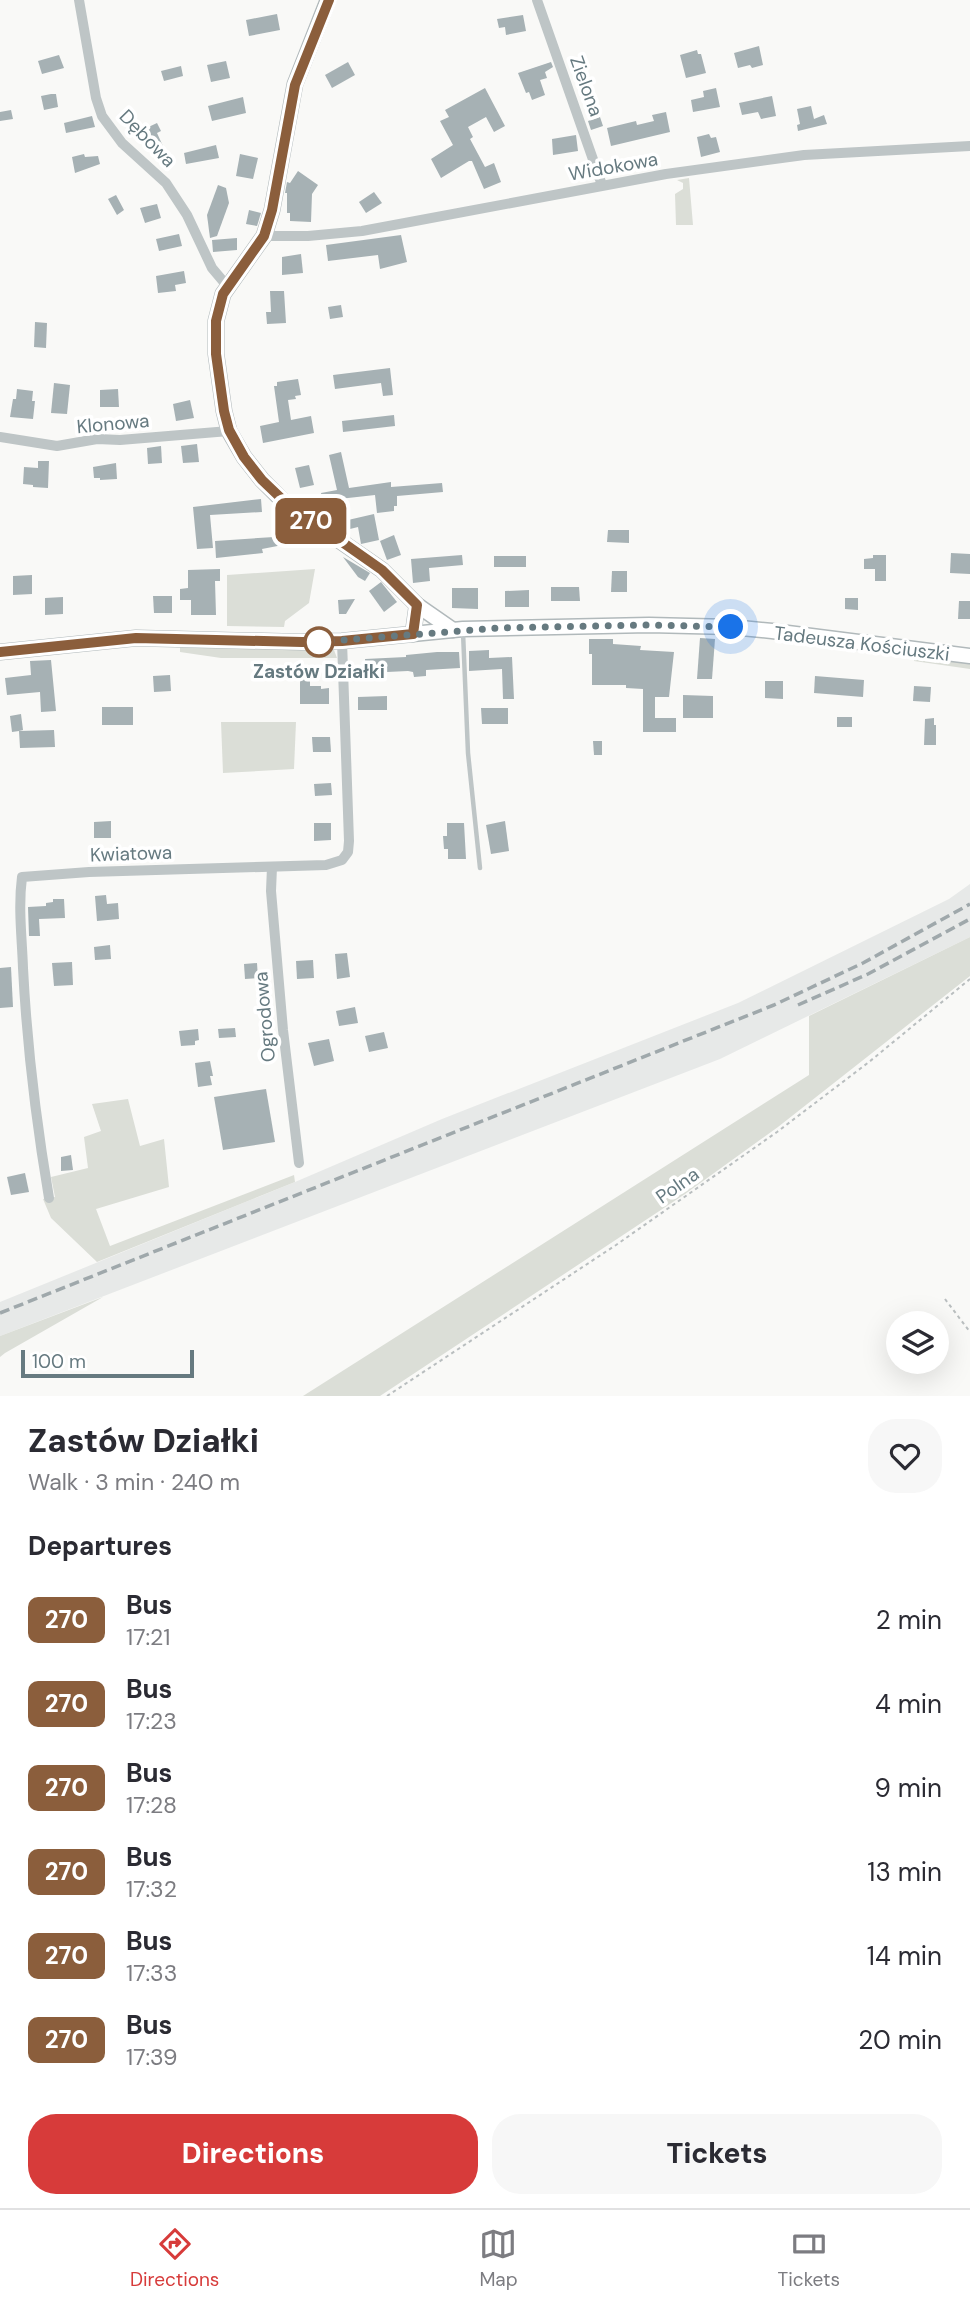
<!DOCTYPE html>
<meta charset="utf-8">
<style>
body{margin:0;font-family:"DM Sans",sans-serif;background:#f7f7f7;color:#2b2b33;height:100vh;display:flex;flex-direction:column;font-size:26px;white-space:nowrap}
*{box-sizing:border-box;margin:0}
p{font-size:23px;color:#7c7c81}
.icon{flex:none;width:38px;height:38px;fill:none;stroke:currentColor;stroke-width:2;stroke-linecap:round;stroke-linejoin:round}
.map{position:relative;height:1396px;overflow:hidden}
.side{display:flex;flex-direction:column;background:#fff;flex:1}
.side>*{flex:none}
.badge{padding:0 14px;border-radius:10px;font-size:24px;line-height:46px}
.tools{position:absolute;left:886px;top:1311px;display:grid;gap:14px}
.tools a{display:grid;place-items:center;width:63px;height:63px;border-radius:50%;background:#fff;box-shadow:0 7px 28px #0002;font-size:35px}
.scale{position:absolute;left:21px;bottom:18px;width:173px;box-sizing:border-box;padding-left:7px;border:4px solid #667a80;border-top:0;font-size:19px;line-height:24px;white-space:nowrap;color:#667a80;-webkit-text-stroke:5px #fff;paint-order:stroke}
.you{position:absolute;width:35px;height:35px;margin:-18px;border:5px solid #fff;border-radius:50%;background:#1a73e8;box-shadow:0 0 0 10px #1a73e833}
.map>.badge{position:absolute;translate:-50% -50%;box-shadow:0 0 0 4px #fff}
h2{padding:0 28px;font-size:26px;line-height:63px}
.round{display:grid;place-items:center;flex:none;width:74px;height:74px;border-radius:28px;background:#f7f7f7}
.summary{display:flex;align-items:center;justify-content:space-between;height:119px;padding:0 28px}
h1{font-size:33px;font-weight:800;line-height:52px}
.cta{display:flex;gap:14px;margin-top:auto;padding:14px 28px}
.cta a{flex:1;height:80px;border-radius:28px;background:#d73b3a;color:#fff;font-size:28px;font-weight:800;line-height:80px;text-align:center}
.cta a+a{background:#f7f7f7;color:#2b2b33}
ul{padding:0;list-style:none}
li{display:flex;align-items:center;gap:21px;height:84px;padding:0 28px}
li div{flex:1}
li b{display:block;font-size:26px}
li em{font-style:normal}
li .badge{min-width:77px;font-weight:700;text-align:center}
.tabs{display:flex;justify-content:space-around;align-items:center;height:98px;border-top:2px solid #e1e1e2;background:#fff;font-size:19px;color:#7c7c81}
.tabs a{display:grid;justify-items:center;gap:4px}
.tabs .on{color:#d73b3a}
.map>svg:first-child{display:block}
</style>
<div class="map">
<svg width="970" height="1396" viewBox="0 0 970 1396">
<rect width="100%" height="100%" fill="#f9f9f7"/>
<polygon fill="#e7e9e8" points="970,884 970,937 720,1059 0,1336 0,1302 295,1182 442,1119 738,1003 949,899"/>
<g fill="#dbded7">
<polygon points="689,178 693,225 676,225 675,194 683,189 683,183 677,180"/>
<polygon points="315,569 309,603 285,621 284,627 227,626 227,575"/>
<polygon points="180,647 334,650 337,658 221,658 180,652"/>
<polygon points="915,656 970,662 970,669 914,661"/>
<polygon points="221,722 296,722 294,769 223,773"/>
<polygon points="970,937 970,976 778,1127 685,1194 380,1396 303,1396 809,1075 809,1016"/>
<polygon points="128,1099 140,1146 164,1139 169,1187 96,1209 110,1246 294,1175 295,1182 97,1262 51,1218 43,1199 55,1197 51,1177 88,1168 84,1137 101,1131 92,1104"/>
<polygon points="103,1297 5,1353 0,1357 0,1336"/>
</g>
<g fill="#a6b1b4">
<polygon points="277,14 280,30 249,36 246,20"/>
<polygon points="523,15 526,31 506,35 505,27 499,28 497,19"/>
<polygon points="759,46 763,65 752,68 750,65 738,68 734,53"/>
<polygon points="697,50 698,54 701,54 706,73 686,78 680,55"/>
<polygon points="59,55 64,68 42,74 38,61"/>
<polygon points="226,61 230,78 211,82 207,65"/>
<polygon points="348,62 355,75 332,88 325,75"/>
<polygon points="551,62 553,67 545,72 547,78 540,80 545,95 532,100 529,92 526,93 518,73"/>
<polygon points="181,66 183,76 164,81 161,71"/>
<polygon points="485,88 505,126 494,132 486,117 468,127 473,137 470,139 485,167 494,163 501,182 484,189 472,161 469,161 441,178 431,159 453,145 440,121 449,117 445,110"/>
<polygon points="716,88 720,107 693,112 691,100 704,97 703,91"/>
<polygon points="51,94 56,94 58,107 44,110 41,96"/>
<polygon points="772,96 776,116 761,119 758,112 742,115 739,103"/>
<polygon points="243,97 246,113 212,121 208,106"/>
<polygon points="811,106 814,119 824,115 827,124 798,131 797,125 800,124 797,109"/>
<polygon points="11,110 13,119 0,121 0,112"/>
<polygon points="666,112 670,132 611,146 607,128 636,121 637,125 654,121 652,115"/>
<polygon points="92,116 95,127 66,133 64,123"/>
<polygon points="600,117 603,126 591,130 588,121"/>
<polygon points="157,123 161,131 157,133 167,155 156,159 150,145 147,146 140,131"/>
<polygon points="709,134 711,138 716,137 720,152 701,157 697,137"/>
<polygon points="576,135 578,151 553,155 552,139"/>
<polygon points="216,145 219,158 186,164 184,153"/>
<polygon points="84,154 85,157 98,156 100,164 75,173 72,157"/>
<polygon points="240,154 258,158 253,179 236,176"/>
<polygon points="298,171 318,185 312,194 311,222 290,221 290,213 287,213 287,193 285,193 287,182 290,183"/>
<polygon points="218,185 226,188 229,203 217,236 210,238 207,215"/>
<polygon points="374,192 382,203 366,213 359,202"/>
<polygon points="116,195 124,210 117,215 108,199"/>
<polygon points="157,204 161,218 145,223 140,208"/>
<polygon points="249,210 261,213 257,226 246,224"/>
<polygon points="179,234 182,246 159,251 156,239"/>
<polygon points="401,235 407,262 380,269 378,255 328,261 326,245"/>
<polygon points="237,238 237,250 213,252 212,240"/>
<polygon points="301,254 303,273 282,275 282,257"/>
<polygon points="184,271 186,283 175,285 176,291 158,293 156,276"/>
<polygon points="270,291 284,291 286,323 267,324 266,312 271,312"/>
<polygon points="341,305 343,317 330,319 328,307"/>
<polygon points="35,322 47,323 46,348 34,347"/>
<polygon points="390,368 393,395 383,396 381,383 335,389 333,375"/>
<polygon points="298,379 301,395 295,396 296,399 288,400 291,420 311,416 314,433 263,443 260,426 279,422 274,386 277,386 277,382"/>
<polygon points="54,383 70,385 67,414 51,413"/>
<polygon points="17,389 33,391 32,401 35,401 33,419 10,417 13,399 16,399"/>
<polygon points="118,389 119,407 100,407 100,390"/>
<polygon points="190,400 194,418 176,421 173,404"/>
<polygon points="394,415 395,426 343,432 342,421"/>
<polygon points="197,444 199,462 183,463 181,446"/>
<polygon points="161,446 162,463 148,464 147,448"/>
<polygon points="341,452 349,488 391,482 391,487 442,483 443,492 397,496 397,506 394,506 394,511 377,513 375,495 339,499 342,512 325,515 321,493 337,490 329,455"/>
<polygon points="38,461 49,461 48,488 33,487 33,485 23,484 24,467 38,468"/>
<polygon points="116,463 117,479 100,480 100,478 94,478 93,467"/>
<polygon points="309,465 314,485 300,488 295,468"/>
<polygon points="261,499 262,512 210,515 213,548 197,549 193,507"/>
<polygon points="374,514 379,540 361,544 358,527 350,529 348,520"/>
<polygon points="295,526 298,542 262,549 263,553 216,558 215,541 274,537 272,530"/>
<polygon points="608,530 629,530 629,543 607,542"/>
<polygon points="394,535 401,555 387,560 380,541"/>
<polygon points="951,553 970,554 970,574 950,573"/>
<polygon points="462,555 463,565 429,568 430,581 413,583 411,559"/>
<polygon points="873,555 886,555 886,581 875,581 875,569 864,569 864,559 873,558"/>
<rect x="494" y="556" width="32" height="11"/>
<polygon points="343,557 370,573 365,581 358,577"/>
<polygon points="220,569 220,581 215,581 216,615 191,615 191,600 180,600 180,589 188,588 188,570"/>
<polygon points="612,571 627,571 627,592 611,592"/>
<polygon points="32,575 32,594 13,595 13,576"/>
<polygon points="381,582 397,602 384,612 369,591"/>
<polygon points="551,587 579,587 580,601 551,601"/>
<polygon points="452,588 478,588 478,609 452,608"/>
<polygon points="529,590 529,607 505,607 505,591"/>
<polygon points="153,596 172,596 172,613 154,613"/>
<polygon points="63,597 63,614 45,615 45,598"/>
<polygon points="845,598 858,598 858,610 845,609"/>
<polygon points="355,599 346,614 339,614 338,600"/>
<polygon points="959,601 970,601 970,619 958,619"/>
<polygon points="700,638 715,639 712,679 697,679"/>
<polygon points="589,639 613,639 613,644 641,646 640,650 674,652 669,697 655,697 655,718 676,718 676,732 643,732 643,689 626,688 626,685 592,685 592,654 589,654"/>
<polygon points="489,650 489,658 512,657 514,699 503,699 502,669 469,671 469,651"/>
<polygon points="437,652 459,652 460,668 426,670 426,676 414,677 413,672 408,671 366,673 365,659 406,657 406,655"/>
<polygon points="51,660 56,711 41,712 40,692 7,695 5,678 31,675 30,661"/>
<polygon points="300,674 310,674 310,686 321,686 321,689 329,688 329,704 300,704"/>
<polygon points="170,675 171,691 154,692 153,676"/>
<polygon points="815,676 864,680 863,697 814,693"/>
<polygon points="765,681 783,681 783,699 765,698"/>
<polygon points="914,686 931,687 930,702 913,701"/>
<polygon points="683,695 713,696 713,718 683,718"/>
<polygon points="387,696 387,710 358,710 358,697"/>
<rect x="102" y="707" width="31" height="18"/>
<polygon points="481,708 508,708 508,724 482,724"/>
<polygon points="21,714 23,730 19,731 54,730 55,747 20,748 19,731 12,732 10,716"/>
<rect x="837" y="717" width="15" height="10"/>
<polygon points="934,718 934,725 936,725 936,745 924,745 925,719"/>
<polygon points="312,737 330,737 331,752 313,752"/>
<polygon points="593,741 602,741 602,755 594,755"/>
<polygon points="331,783 332,795 315,796 314,784"/>
<polygon points="111,821 111,838 94,838 94,822"/>
<polygon points="505,821 509,851 491,854 486,825"/>
<polygon points="314,823 331,823 331,840 314,841"/>
<polygon points="447,823 464,823 466,859 448,859 448,849 444,849 443,836 447,836"/>
<polygon points="106,895 107,904 118,903 119,919 97,921 95,896"/>
<polygon points="53,899 64,899 65,918 39,919 40,936 29,936 28,907 46,906 46,903 53,902"/>
<polygon points="110,945 111,959 95,960 94,947"/>
<polygon points="347,953 350,977 337,979 335,954"/>
<polygon points="313,960 314,978 297,979 296,961"/>
<polygon points="72,962 73,985 54,986 52,963"/>
<polygon points="257,963 258,978 245,979 244,964"/>
<polygon points="11,967 13,1007 0,1008 0,968"/>
<polygon points="355,1007 358,1023 339,1026 336,1011"/>
<polygon points="235,1028 236,1037 219,1038 218,1029"/>
<polygon points="198,1029 199,1040 195,1041 195,1045 181,1046 179,1031"/>
<polygon points="384,1032 388,1048 369,1052 365,1036"/>
<polygon points="329,1039 334,1061 314,1066 308,1043"/>
<polygon points="210,1061 213,1076 210,1076 212,1085 198,1087 195,1063"/>
<polygon points="266,1089 275,1142 223,1150 214,1097"/>
<polygon points="71,1155 73,1170 61,1171 61,1157"/>
<polygon points="25,1173 29,1192 11,1195 7,1177"/>
</g>
<g fill="none" stroke-linecap="round" stroke-linejoin="round">
<g stroke="#b1b9bb" stroke-width="17">
<g id="secondary">
<polyline points="328,0 295,84 272,210 264,236 223,294 216,321 216,354 224,411 229,431 244,457 262,480 284,502 382,570 417,605 453,630"/>
<polyline points="413,634 417,605"/>
<polyline points="0,652 136,638 301,642 342,641 463,629 649,625 731,627 772,631 970,656"/>
</g>
</g>
<g stroke="#b9bebf" stroke-width="2" stroke-dasharray="3.5 3.5" stroke-linecap="butt">
<polyline points="945,1299 970,1332"/>
<polyline points="387,1396 616,1245 777,1132 869,1062 970,979"/>
</g>
<polyline stroke="#bec5c6" stroke-width="4.5" points="463,632 468,753 480,868"/>
<g stroke="#bec5c6" stroke-width="10">
<polyline points="79,0 96,98 102,116 122,143 166,183 187,215 212,268 228,287"/>
<polyline points="537,0 602,185"/>
<polyline points="264,236 308,236 362,231 666,174 804,155 970,146"/>
<polyline points="0,437 57,446 97,439 120,440 229,431"/>
<polyline points="272,867 271,891 283,1030 299,1163"/>
<path d="M49,1198C36,1121 27,1046 23,968C22,938 18,908 22,877L89,872L326,865L342,860L348,852L349,841L342,641"/>
</g>
<use href="#secondary" stroke="#fff" stroke-width="14"/>
<g stroke="#9fa8ab" stroke-width="3.5" stroke-dasharray="10 5" stroke-linecap="butt">
<polyline points="798,1005 868,974 970,919"/>
<polyline points="0,1313 774,1005 863,963 970,904"/>
</g>
</g>
<g fill="none" stroke-linecap="round" stroke-linejoin="round">
<g stroke="#fff" stroke-width="16">
<polyline id="line" points="0,652 136,638 302,642 342,641 413,634 417,605 382,570 285,502 262,480 244,457 229,430 224,411 216,354 216,321 223,294 264,236 272,210 295,85 329,0"/>
</g>
<use href="#line" stroke="#8b5e3c" stroke-width="10"/>
<polyline stroke="#667a80" stroke-width="7" stroke-dasharray="0 12.6" points="319,642 498,628 649,625 731,627"/>
</g>
<circle fill="#fff" stroke="#8b5e3c" stroke-width="3.5" cx="319" cy="642" r="14"/>
<g text-anchor="middle" stroke-width="7" stroke-linejoin="round" paint-order="stroke">
<g font-size="19" fill="#667a80" stroke="#fff">
<text transform="translate(587 86) rotate(70)" y="7">Zielona</text>
<text transform="translate(148 138) rotate(46)" y="7">Dębowa</text>
<text transform="translate(613 166) rotate(-10)" y="7">Widokowa</text>
<text transform="translate(113 423) rotate(-5)" y="7">Klonowa</text>
<text transform="translate(862 643) rotate(7)" y="7">Tadeusza Kościuszki</text>
<text transform="translate(131 853) rotate(-2)" y="7">Kwiatowa</text>
<text transform="translate(264 1017) rotate(-95)" y="7">Ogrodowa</text>
<text transform="translate(677 1185) rotate(-35)" y="7">Polna</text>
</g>
<g font-size="19" font-weight="bold" fill="#667a80" stroke="#fff">
<text x="319" y="678">Zastów Działki</text>
</g>
</g>
</svg>
<div class="tools">
<a><svg class="icon" aria-label="layers" viewBox="0 0 24 24"><path d="M12 4l9 5-9 5-9-5zM3 14l9 5 9-5"/></svg></a>
</div>
<div class="scale">100 m</div>
<div class="you" style="left:731px;top:627px"></div>
<b class="badge" style="left:311px;top:521px;background:#8b5e3c;color:#fff">270</b>
</div>
<section class="side">
<div class="summary"><div><h1>Zastów Działki</h1><p>Walk · 3 min · 240 m</p></div><a class="round"><svg class="icon" aria-label="heart" viewBox="0 0 24 24"><path d="M12 20l-8-8c-3-5 5-10 8-4 3-6 11-1 8 4z"/></svg></a></div>
<h2>Departures</h2>
<ul>
<li><span class="badge" style="background:#8b5e3c;color:#fff">270</span><div><b>Bus</b><p>17:21</p></div><em>2 min</em></li>
<li><span class="badge" style="background:#8b5e3c;color:#fff">270</span><div><b>Bus</b><p>17:23</p></div><em>4 min</em></li>
<li><span class="badge" style="background:#8b5e3c;color:#fff">270</span><div><b>Bus</b><p>17:28</p></div><em>9 min</em></li>
<li><span class="badge" style="background:#8b5e3c;color:#fff">270</span><div><b>Bus</b><p>17:32</p></div><em>13 min</em></li>
<li><span class="badge" style="background:#8b5e3c;color:#fff">270</span><div><b>Bus</b><p>17:33</p></div><em>14 min</em></li>
<li><span class="badge" style="background:#8b5e3c;color:#fff">270</span><div><b>Bus</b><p>17:39</p></div><em>20 min</em></li>
</ul>
<div class="cta"><a>Directions</a><a>Tickets</a></div>
</section>
<nav class="tabs">
<a class="on"><svg class="icon" aria-label="directions" viewBox="0 0 24 24"><path d="M12 3l9 9-9 9-9-9zM9 14v-3h6M13 9l2 2-2 2"/></svg>Directions</a>
<a><svg class="icon" aria-label="map" viewBox="0 0 24 24"><path d="M3 6l6-2 6 2 6-2v14l-6 2-6-2-6 2zM9 4v14M15 6v14"/></svg>Map</a>
<a><svg class="icon" aria-label="tickets" viewBox="0 0 24 24"><path d="M3 7h18v10H3zM15 7v10"/></svg>Tickets</a>
</nav>
